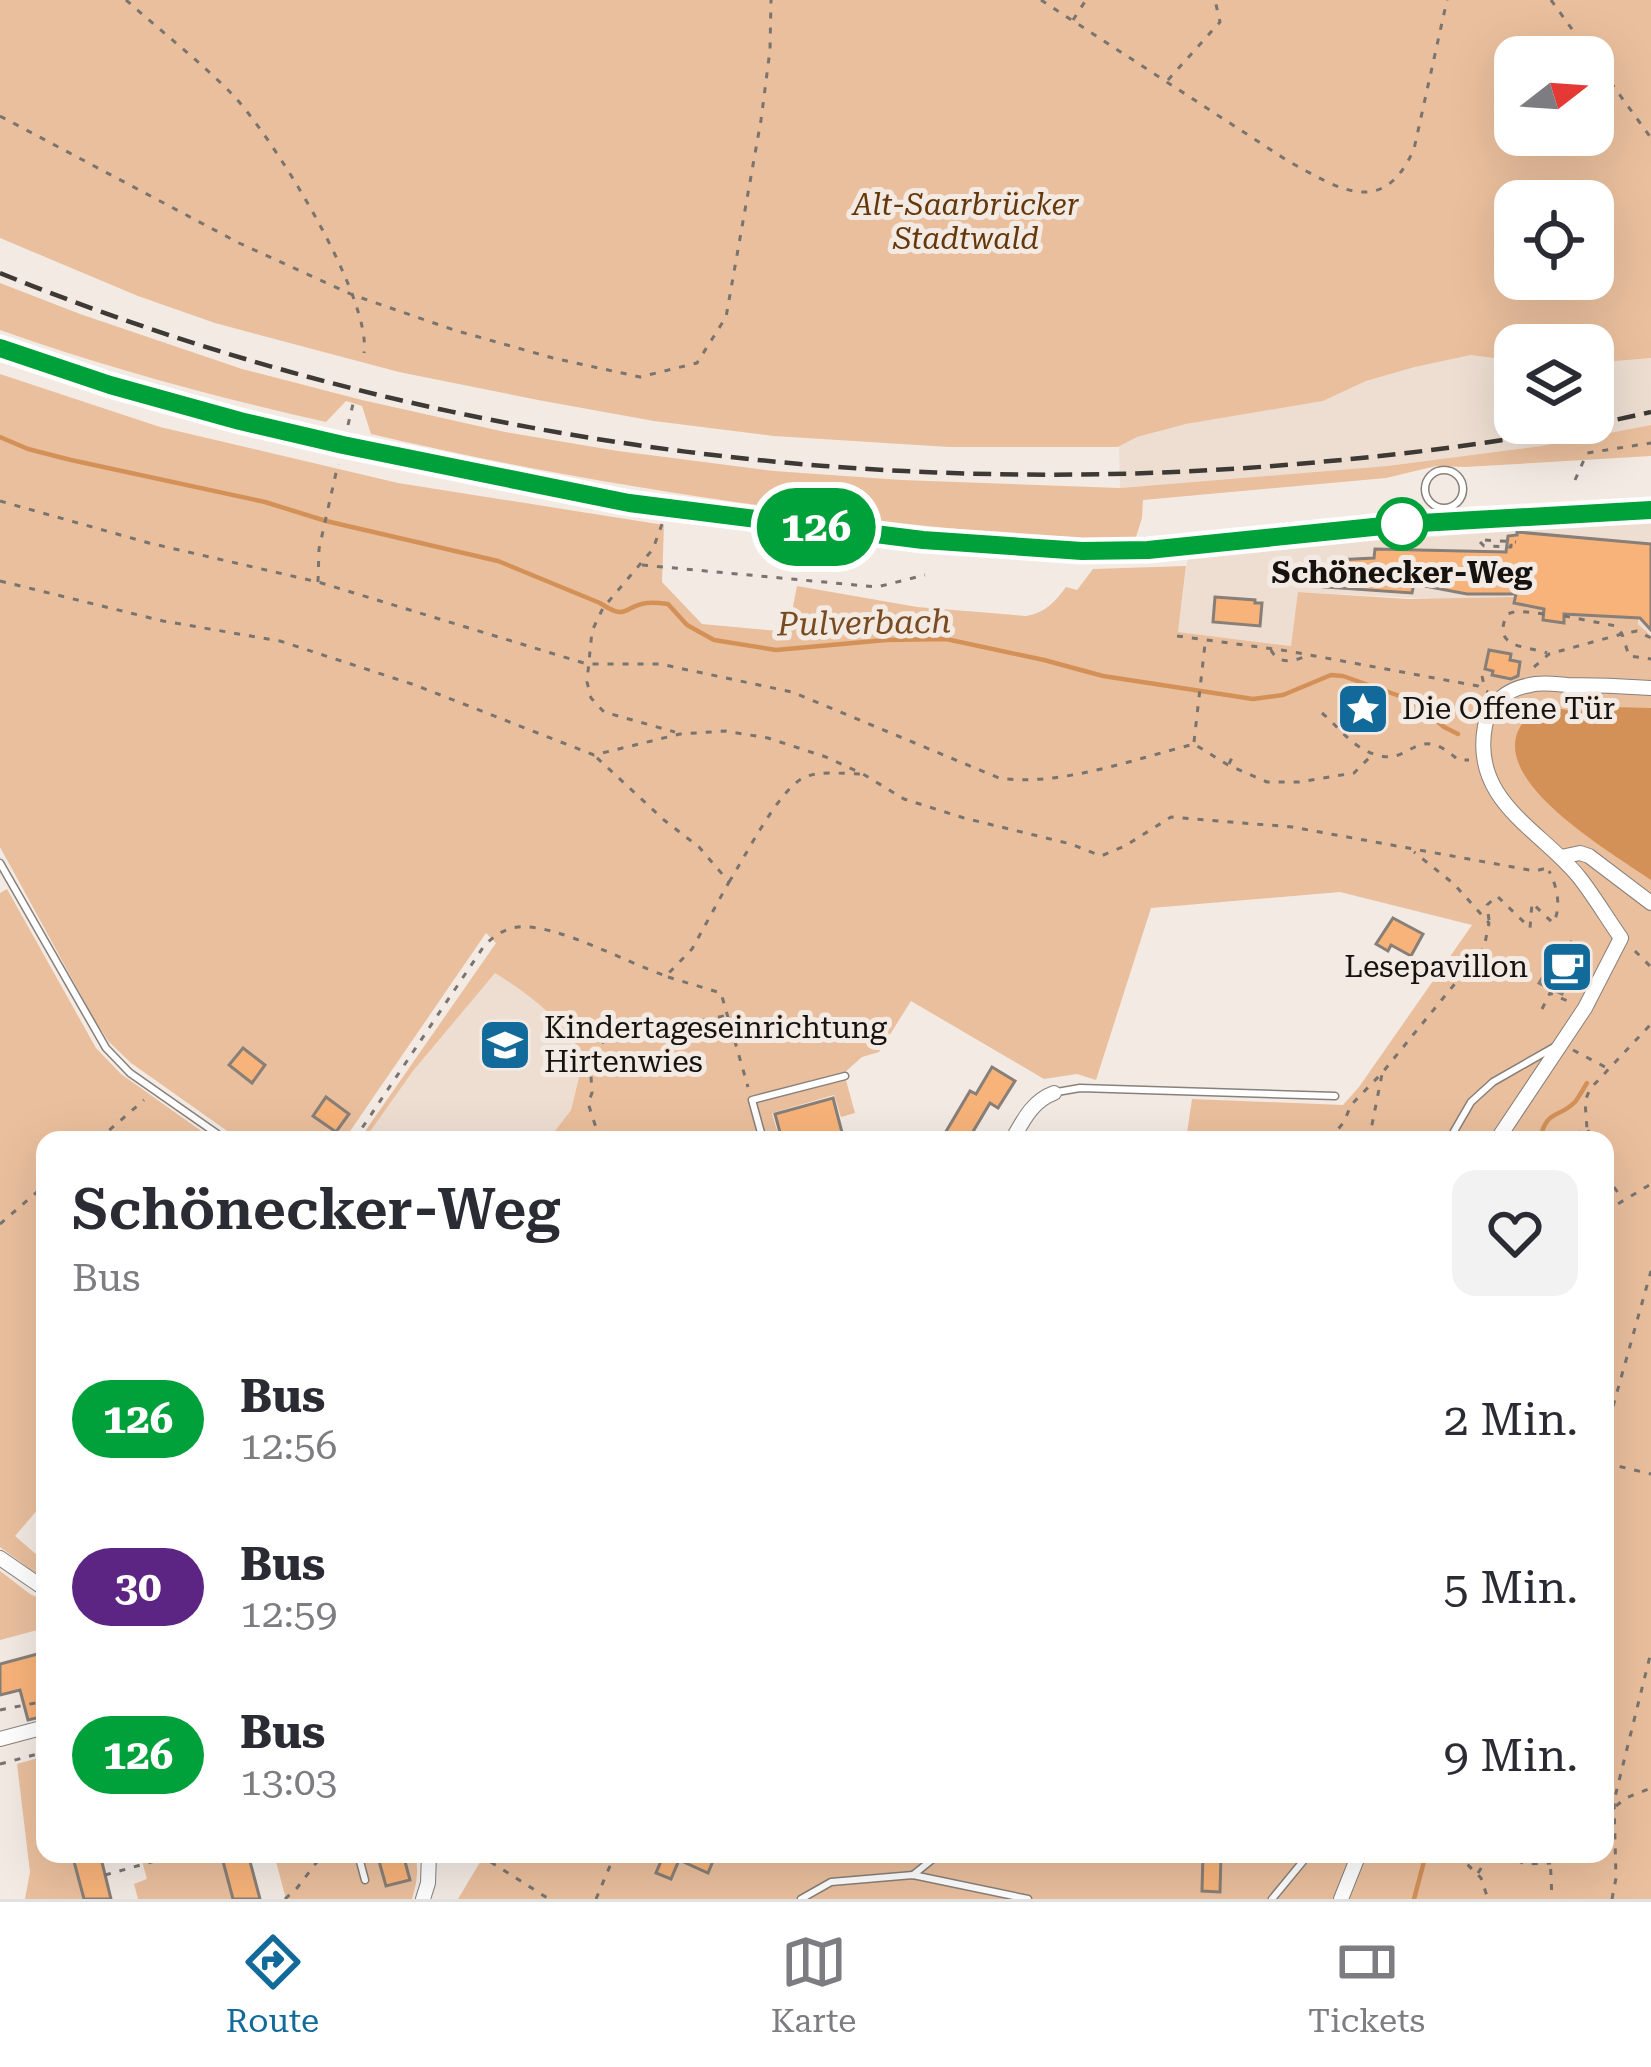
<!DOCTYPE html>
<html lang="de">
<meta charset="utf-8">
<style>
body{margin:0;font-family:"Roboto Serif",serif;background:#f2f2f3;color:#2b2b33;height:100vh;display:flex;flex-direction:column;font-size:45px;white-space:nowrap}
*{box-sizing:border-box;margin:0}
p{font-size:39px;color:#7c7c81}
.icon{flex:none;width:66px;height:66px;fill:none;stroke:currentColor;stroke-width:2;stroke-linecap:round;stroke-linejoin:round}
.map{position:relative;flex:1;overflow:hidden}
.side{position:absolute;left:36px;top:1131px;width:1578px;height:732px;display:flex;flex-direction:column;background:#fff;border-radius:24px;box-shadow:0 12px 48px #0002}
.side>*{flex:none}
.badge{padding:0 24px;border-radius:39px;font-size:42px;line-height:78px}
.needle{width:78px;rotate:73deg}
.controls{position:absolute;left:1494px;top:36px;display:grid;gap:24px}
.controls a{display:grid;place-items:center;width:120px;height:120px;border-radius:24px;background:#fff;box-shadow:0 12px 48px #0002;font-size:60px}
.map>.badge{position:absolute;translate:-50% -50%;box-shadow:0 0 0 6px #fff}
.round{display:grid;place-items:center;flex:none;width:126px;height:126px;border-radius:24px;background:#f2f2f3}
.summary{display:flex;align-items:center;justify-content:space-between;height:204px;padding:0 36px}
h1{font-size:57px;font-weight:600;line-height:90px}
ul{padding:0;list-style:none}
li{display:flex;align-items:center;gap:36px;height:168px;padding:0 36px}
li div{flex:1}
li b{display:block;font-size:45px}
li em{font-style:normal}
li .badge{min-width:132px;font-weight:700;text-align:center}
.tab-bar{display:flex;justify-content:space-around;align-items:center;height:168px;border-top:3px solid #e1e1e2;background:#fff;font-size:33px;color:#7c7c81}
.tab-bar a{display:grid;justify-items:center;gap:6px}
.tab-bar .active{color:#126a9a}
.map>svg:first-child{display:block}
</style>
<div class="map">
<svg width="1651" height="1899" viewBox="0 0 1651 1899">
<rect width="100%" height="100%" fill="#f3eae3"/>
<g fill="#eeded2">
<polygon points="1471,355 1515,361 1515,423 1593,423 1593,363 1651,358 1651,425 1541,446 1387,466 1120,488 1119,447 1137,437 1186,424 1323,401 1366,381 1415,367"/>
<polygon points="1651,521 1651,636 1638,624 1514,603 1299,592 1292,646 1178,632 1188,556 1290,543 1404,539"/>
<polygon points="495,972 530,994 555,1017 570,1034 584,1057 571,1110 548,1140 364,1140 413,1071"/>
</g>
<g fill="#eabf9d" fill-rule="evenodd">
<path d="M0,0H1651V358L1593,363V345H1515V361L1471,355L1415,367L1366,381L1323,401L1186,424L1137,437L1118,447H949L774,436L654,421L538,400L399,372L215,323L138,296L0,238ZM1593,57V135H1515V57ZM1593,201V279H1515V201Z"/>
<path d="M0,283L80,314L242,369L362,400L505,432L618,451L774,471L902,480L1120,488L1387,466L1541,446L1651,425V456L1465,467L1436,466L1386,478L1143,500L1142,518L1136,537C1103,541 1070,538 1037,536C991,533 946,528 900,523C722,503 546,475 371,434L362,406L346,401L326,422C215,397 107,368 0,330Z"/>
<path d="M0,374L160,427L398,483L664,525L662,582L702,624L788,632L797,586L917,607L1026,616C1045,613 1055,602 1066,587L1077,590L1093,569L1186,566L1178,632L1291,646L1298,592L1408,599L1515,597L1514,603L1542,609L1640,598L1638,624L1651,636V1899H458L485,1854H1605V1140H1186L1192,1099L1343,1105L1359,1087L1472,925L1340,892L1151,908L1096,1080L1077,1074L1044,1079L911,1001L879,1052L862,1057L844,1073L855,1113L841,1117L834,1095L772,1113L778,1134L759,1140H548L571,1110L584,1057C561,1019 532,996 495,973L413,1071L364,1140H359L496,943L486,933L344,1140H240L131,1063L109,1042L94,1019L0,847Z"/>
<polygon points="7,889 96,1048 121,1074 214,1140 45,1140 45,1501 15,1536 45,1562 45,1580 0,1547 0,893"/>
<polygon points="0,1571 30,1594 45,1601 45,1628 0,1640"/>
<polygon points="45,1756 45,1854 72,1854 84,1899 25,1899 30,1872 17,1764"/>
<polygon points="140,1854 221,1854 233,1899 138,1899 134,1884 147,1879"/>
<path d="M274,1854H377L387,1886L410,1880L404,1857L415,1854C419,1871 417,1882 412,1899H286Z"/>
</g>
<path fill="#d39158" d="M1612,707L1651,708V880C1616,855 1491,784 1519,729C1524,718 1536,709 1548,708C1556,707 1567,711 1576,711C1588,711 1600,708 1612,707Z"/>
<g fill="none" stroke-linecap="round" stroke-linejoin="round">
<g stroke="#d39158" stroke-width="4.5">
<path d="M0,437L28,449L71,460L265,502L326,521L498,561L600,603C629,622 622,606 647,603C654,602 661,603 668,604L687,625L714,640L776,650L886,640L946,639L1044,660L1103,676L1253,699L1283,695L1331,675L1343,676L1411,700L1444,727L1458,734"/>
<path d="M1540,1140C1546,1109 1558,1119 1575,1102C1577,1100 1585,1086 1587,1083"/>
<polyline points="1414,1899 1426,1854"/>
</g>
</g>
<g fill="#f8b37a" stroke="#877f78" stroke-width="3">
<polygon points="1517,532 1651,544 1651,630 1640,618 1564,614 1564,623 1543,620 1544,609 1514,603 1516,594 1467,594 1414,584 1412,593 1324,587 1335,560 1374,558 1375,549 1506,552 1508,536 1517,535"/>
<polygon points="1215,597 1255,600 1255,603 1262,603 1260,626 1213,622"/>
<polygon points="1489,650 1511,654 1510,660 1520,662 1518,676 1511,679 1492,675 1493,671 1485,669"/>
<polygon points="1393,918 1423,934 1411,956 1391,945 1388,951 1376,944"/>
<polygon points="1571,942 1583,948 1562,994 1539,983 1556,956 1563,960"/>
<polygon points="243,1048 265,1065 252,1083 229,1065"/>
<polygon points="992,1067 1015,1081 998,1108 990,1103 968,1140 941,1140 970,1091 976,1094"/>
<polygon points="326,1097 349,1114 336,1132 313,1116"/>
<polygon points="833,1098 844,1140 782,1140 775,1114"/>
<polygon points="45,1652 45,1716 28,1720 20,1690 0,1695 0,1664"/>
<polygon points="72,1854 100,1854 111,1899 84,1899"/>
<polygon points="221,1854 248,1854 260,1899 233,1899"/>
<polygon points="377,1854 403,1854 410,1880 386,1886"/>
<polygon points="664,1854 697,1854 713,1861 708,1873 679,1860 671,1879 656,1873"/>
<polygon points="1203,1854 1221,1854 1220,1892 1202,1891"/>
</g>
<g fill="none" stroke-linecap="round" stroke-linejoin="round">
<g stroke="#88807a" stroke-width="9">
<g id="lane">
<circle cx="1444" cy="489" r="19"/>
<polyline points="0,863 106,1048 130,1073 226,1140"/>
<polyline points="1057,1092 1080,1088 1335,1096"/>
<polyline points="763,1140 752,1100 845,1076"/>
<polyline points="1449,1140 1471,1102 1493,1082 1556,1046"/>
<polyline points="358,1854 365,1880"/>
<polyline points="913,1875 939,1854"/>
<polyline points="801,1899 831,1882 913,1875 1028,1899"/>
<polyline points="1272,1899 1309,1854"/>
</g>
</g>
<g stroke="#88807a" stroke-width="16">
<g id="street">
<polyline points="1561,857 1580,853 1589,856 1651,903"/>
<path d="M1012,1140C1023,1121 1032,1101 1054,1093"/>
<path d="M1497,1140L1585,1008L1621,938C1607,918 1594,896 1579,877C1540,829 1471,801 1485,726C1489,703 1507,689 1530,685C1541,682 1555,684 1567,685C1595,685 1623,686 1651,688"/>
<polyline points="0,1558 45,1589"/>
<polyline points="0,1739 45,1727"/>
<polyline points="423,1899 428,1883 429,1854"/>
<polyline points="1341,1899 1359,1854"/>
</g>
</g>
<g stroke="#88807a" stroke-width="21">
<polyline id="secondary" points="0,348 110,384 240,421 343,445 629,503 923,540 1082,551 1148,550 1403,524 1651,510"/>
</g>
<g stroke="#7a746f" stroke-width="3" stroke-dasharray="6 9" stroke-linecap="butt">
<path d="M126,0C161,31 198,60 230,92C271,133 372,297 364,353"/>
<path d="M1041,0L1288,161C1339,189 1383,219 1414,149L1447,0"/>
<polyline points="1551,0 1592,57"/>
<polyline points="1073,20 1086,0"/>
<polyline points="1593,58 1651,138"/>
<polyline points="1168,80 1220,22 1215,0"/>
<polyline points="0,116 239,243 353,295 454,330 553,358 640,377 697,363 726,317 761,120 770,50 771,0"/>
<polyline points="348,425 353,404"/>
<polyline points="1575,480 1587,453 1651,443"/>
<path d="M0,501L149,543L318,582L587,664H660L792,692L999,778C1059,787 1135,759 1194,744L1228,765L1267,782H1299L1354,773L1373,754"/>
<polyline points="662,524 653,549 603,608 592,631 587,682 591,698 604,712 675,732"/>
<polyline points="1485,540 1516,542"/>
<polyline points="1480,542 1484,546 1511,547 1511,542"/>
<polyline points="642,565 877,587 925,575"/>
<polyline points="0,581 163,621 280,641 415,685 594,755 680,734 725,731 768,738 826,757 863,774 904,799 964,818 1071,844 1101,856 1125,846 1171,817 1292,827 1535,871 1551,867"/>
<polyline points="318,582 319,549 338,464"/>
<path d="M1544,614L1517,611L1507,614C1492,648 1522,645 1547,653"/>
<polyline points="1564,616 1616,626 1622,634 1629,656 1651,659"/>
<polyline points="1177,636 1288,651 1478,686 1488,692"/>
<path d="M1271,650C1279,666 1295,661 1309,655"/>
<polyline points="1534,667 1549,654 1622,634 1637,631 1651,638"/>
<polyline points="1482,676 1485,689"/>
<path d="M1322,713C1340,728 1352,748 1377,755C1412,766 1416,721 1458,760H1469"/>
<polyline points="1194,742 1205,644"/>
<polyline points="1229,764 1235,751"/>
<path d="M729,882C745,857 778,791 803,778C819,770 844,774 862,774"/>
<path d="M1489,920L1487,905L1497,896L1530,928L1532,903L1553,923C1562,908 1557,886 1549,871"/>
<polyline points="1635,951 1651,967"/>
<polyline points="668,977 721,993 748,1087"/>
<polyline points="1542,1009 1550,993 1572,1003"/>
<polyline points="1573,1050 1607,1068"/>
<polyline points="1588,1130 1591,1140"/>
<polyline points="98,1140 144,1100"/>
<path d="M354,1140L484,946C494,936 503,929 518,927C556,923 627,963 666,976L692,949L729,882L699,847L664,820L594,755"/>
<polyline points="600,1140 588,1103 592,1093 590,1059 592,1050 610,1037 648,1032 728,1015"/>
<polyline points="1329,1140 1344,1122 1351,1105 1382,1073 1484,948 1489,923 1454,884 1414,852"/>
<polyline points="1369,1140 1382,1074"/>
<polyline points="1561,1140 1587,1129 1585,1101 1590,1089 1651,1024"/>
<polyline points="1605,1175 1622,1198"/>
<polyline points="1605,1205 1611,1208 1651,1184"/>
<polyline points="0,1224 45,1185"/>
<polyline points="1605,1435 1651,1271"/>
<polyline points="1605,1463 1651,1474"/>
<polyline points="0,1710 45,1701"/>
<polyline points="0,1764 45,1752"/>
<polyline points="1616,1806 1626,1798 1651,1788"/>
<polyline points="478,1854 549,1899"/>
<polyline points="1457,1854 1481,1878 1488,1899"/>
<polyline points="1504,1854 1525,1864 1551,1863"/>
<polyline points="1550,1854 1552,1899"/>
<polyline points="156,1860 179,1854"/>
<polyline points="1478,1873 1490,1854"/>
<polyline points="105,1875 155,1861 160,1854"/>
<polyline points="285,1899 297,1888 323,1854"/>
<polyline points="596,1899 615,1854"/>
<polyline points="1612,1899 1616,1878 1614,1801 1651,1652"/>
</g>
<use href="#lane" stroke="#fff" stroke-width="6"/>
<use href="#street" stroke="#fff" stroke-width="14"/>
<use href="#secondary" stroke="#fff" stroke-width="18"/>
<path stroke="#3d3935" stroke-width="4.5" stroke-dasharray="18 9" stroke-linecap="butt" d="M0,273C416,442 873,504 1319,462C1430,452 1542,437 1651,412"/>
</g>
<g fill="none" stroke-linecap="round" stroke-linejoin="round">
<g stroke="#fff" stroke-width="27">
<polyline id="line" points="0,348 110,385 240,421 343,445 629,503 923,540 1082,551 1148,550 1403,524 1651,510"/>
</g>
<use href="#line" stroke="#00a13a" stroke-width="18"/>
</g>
<defs>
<g id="sight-square" transform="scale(2.7)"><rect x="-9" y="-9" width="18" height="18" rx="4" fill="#126a9a" stroke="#f3eae3"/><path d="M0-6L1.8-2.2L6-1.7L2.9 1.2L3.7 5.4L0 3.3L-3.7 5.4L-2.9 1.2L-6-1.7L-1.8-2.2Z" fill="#fff"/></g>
<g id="cafe-square" transform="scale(2.7)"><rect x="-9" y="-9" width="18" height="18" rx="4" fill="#126a9a" stroke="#f3eae3"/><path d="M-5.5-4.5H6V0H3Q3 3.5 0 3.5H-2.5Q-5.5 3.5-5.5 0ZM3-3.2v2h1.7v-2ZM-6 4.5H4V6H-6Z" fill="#fff"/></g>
<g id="school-square" transform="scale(2.7)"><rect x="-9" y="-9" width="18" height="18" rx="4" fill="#126a9a" stroke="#f3eae3"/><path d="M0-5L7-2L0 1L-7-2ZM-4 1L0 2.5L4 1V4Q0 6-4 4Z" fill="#fff"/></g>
</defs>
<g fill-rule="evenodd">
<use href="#sight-square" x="1363" y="709"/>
<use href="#cafe-square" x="1567" y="967"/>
<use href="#school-square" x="505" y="1045"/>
</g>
<circle fill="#fff" stroke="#00a13a" stroke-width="6" cx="1402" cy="524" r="24"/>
<g text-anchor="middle" stroke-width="10" stroke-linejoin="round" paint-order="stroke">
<g font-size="30" font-style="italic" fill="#64380b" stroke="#f3eae3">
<text x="966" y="215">Alt-Saarbrücker<tspan x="966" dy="34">Stadtwald</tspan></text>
</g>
<g font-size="30" font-weight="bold" fill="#15120f" stroke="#f3eae3">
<text x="1402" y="583">Schönecker-Weg</text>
</g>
<g font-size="30" fill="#15120f" stroke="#f3eae3" text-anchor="start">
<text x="1402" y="719">Die Offene Tür</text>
<text x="1528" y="977" text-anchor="end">Lesepavillon</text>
<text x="544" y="1038">Kindertageseinrichtung<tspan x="544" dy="34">Hirtenwies</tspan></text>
</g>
<g font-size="33" font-style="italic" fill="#794b22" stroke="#f3eae3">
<text transform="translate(864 622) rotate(-1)" y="12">Pulverbach</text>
</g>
</g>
</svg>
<div class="controls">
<a><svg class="needle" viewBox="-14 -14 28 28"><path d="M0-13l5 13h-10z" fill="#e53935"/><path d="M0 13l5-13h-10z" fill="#7c7c81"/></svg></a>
<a><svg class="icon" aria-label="locate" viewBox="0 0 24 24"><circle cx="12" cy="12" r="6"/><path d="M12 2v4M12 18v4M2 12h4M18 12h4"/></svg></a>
<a><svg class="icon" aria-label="layers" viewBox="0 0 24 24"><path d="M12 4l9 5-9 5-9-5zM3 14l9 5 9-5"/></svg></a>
</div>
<b class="badge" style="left:816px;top:527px;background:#00a13a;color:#fff">126</b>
<section class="side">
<div class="summary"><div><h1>Schönecker-Weg</h1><p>Bus</p></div><a class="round"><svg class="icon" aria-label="heart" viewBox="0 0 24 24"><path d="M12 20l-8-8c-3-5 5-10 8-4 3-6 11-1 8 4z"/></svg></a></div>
<ul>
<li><span class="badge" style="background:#00a13a;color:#fff">126</span><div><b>Bus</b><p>12:56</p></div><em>2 Min.</em></li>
<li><span class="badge" style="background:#5c2483;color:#fff">30</span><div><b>Bus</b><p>12:59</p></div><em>5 Min.</em></li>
<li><span class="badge" style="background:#00a13a;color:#fff">126</span><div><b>Bus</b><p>13:03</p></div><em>9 Min.</em></li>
</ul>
</section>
</div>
<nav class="tab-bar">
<a class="active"><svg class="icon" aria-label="directions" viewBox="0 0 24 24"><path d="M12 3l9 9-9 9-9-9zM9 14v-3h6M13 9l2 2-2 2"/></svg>Route</a>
<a><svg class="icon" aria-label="map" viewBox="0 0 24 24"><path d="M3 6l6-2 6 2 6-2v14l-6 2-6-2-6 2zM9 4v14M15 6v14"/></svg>Karte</a>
<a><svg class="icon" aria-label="tickets" viewBox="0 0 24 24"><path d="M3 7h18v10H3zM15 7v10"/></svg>Tickets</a>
</nav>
